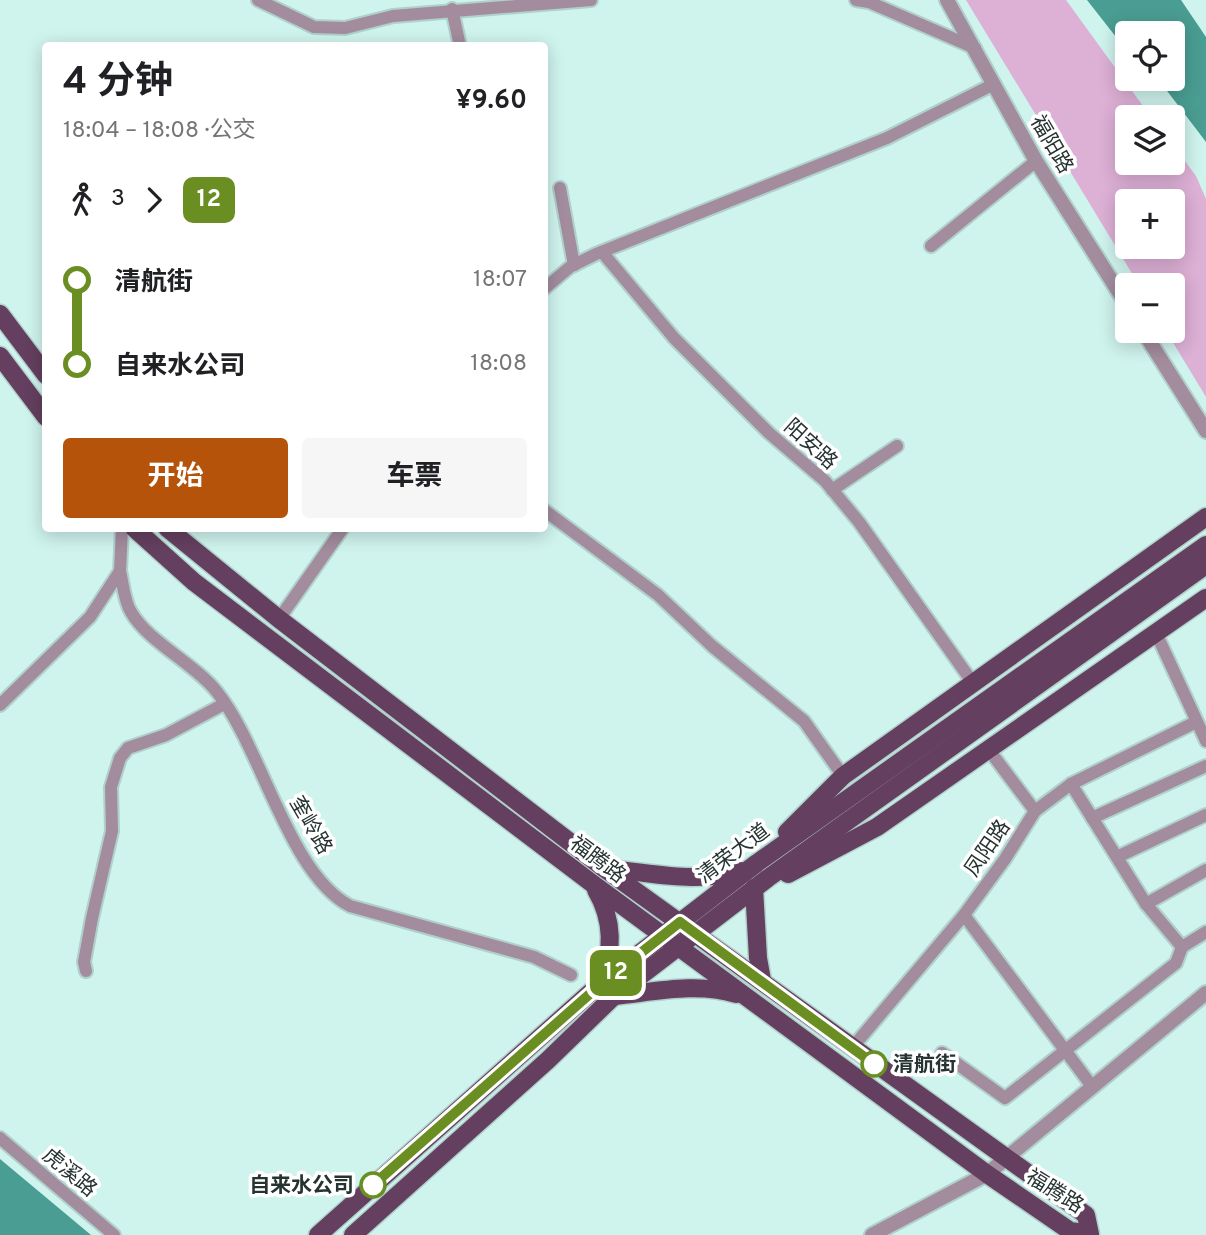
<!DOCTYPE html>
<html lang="zh">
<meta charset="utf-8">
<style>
body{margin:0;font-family:Overpass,"Noto Sans SC",sans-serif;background:#f6f6f6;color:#202124;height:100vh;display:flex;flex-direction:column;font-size:26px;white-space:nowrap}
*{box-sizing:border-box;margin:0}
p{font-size:23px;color:#757577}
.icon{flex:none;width:38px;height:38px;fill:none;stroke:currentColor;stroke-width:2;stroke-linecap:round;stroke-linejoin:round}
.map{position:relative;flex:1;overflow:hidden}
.side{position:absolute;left:42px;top:42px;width:506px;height:490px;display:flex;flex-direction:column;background:#fff;border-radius:7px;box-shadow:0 4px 18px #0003}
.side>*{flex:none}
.badge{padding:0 14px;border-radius:10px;font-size:24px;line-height:46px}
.fabs{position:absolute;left:1115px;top:21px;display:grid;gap:14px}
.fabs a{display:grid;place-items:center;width:70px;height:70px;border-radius:7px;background:#fff;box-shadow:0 4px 18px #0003;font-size:35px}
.map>.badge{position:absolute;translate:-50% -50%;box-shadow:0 0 0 4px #fff}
.legs{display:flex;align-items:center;gap:10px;height:77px;padding:0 21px;font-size:23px}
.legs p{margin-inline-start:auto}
.headline{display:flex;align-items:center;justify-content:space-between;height:119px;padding:0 21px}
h1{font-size:38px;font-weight:700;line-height:52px}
.cta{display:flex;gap:14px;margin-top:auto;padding:14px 21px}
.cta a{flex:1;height:80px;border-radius:7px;background:#b45309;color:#fff;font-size:28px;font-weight:700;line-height:80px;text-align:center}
.cta a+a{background:#f6f6f6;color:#202124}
ul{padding:0 21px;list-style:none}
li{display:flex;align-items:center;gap:24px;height:84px;font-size:26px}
li i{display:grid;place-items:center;width:10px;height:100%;margin:0 9px;background:currentColor}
li i::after{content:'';width:18px;height:18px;margin:-9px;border:5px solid;border-radius:50%;background:#fff}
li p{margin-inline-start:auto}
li:first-child i{background:linear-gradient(#0000 50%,currentColor 0)}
li:last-child i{background:linear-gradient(currentColor 50%,#0000 0)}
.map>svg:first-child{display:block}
</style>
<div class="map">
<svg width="1206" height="1235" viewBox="0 0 1206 1235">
<rect width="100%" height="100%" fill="#cff3ed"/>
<path fill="#ddb0d6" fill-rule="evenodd" d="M966,0H1066L1151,117H1127V163H1172L1173,145L1196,176L1206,199V397L1166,331H1172V285H1139ZM1127,201H1172V247H1127Z"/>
<g fill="#4a9d92">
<polygon points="1087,0 1181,0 1206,37 1206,142 1158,79 1172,79 1172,33 1127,33 1127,51"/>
<polygon points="0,1159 91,1235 0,1235"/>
</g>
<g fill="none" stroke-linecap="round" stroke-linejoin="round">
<g stroke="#b0d0cb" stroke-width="16">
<g id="minor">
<polyline points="258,0 314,27 345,28 393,16 591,0"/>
<polyline points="856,0 869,2 975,48"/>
<polyline points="452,9 460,46"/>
<polyline points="560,188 574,265"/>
<polyline points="931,246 1036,161"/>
<polyline points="602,252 674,338 769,433 825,481 859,522 973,683"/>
<polyline points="544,289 570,267 596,254 887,138 994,84"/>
<polyline points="832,490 897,446"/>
<polyline points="544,510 658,595 712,646 804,721 843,776"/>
<path d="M120,571C123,583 124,601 131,612C148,642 194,663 217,692C262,748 288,873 350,906L534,957L571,975"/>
<polyline points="279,619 343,528"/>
<polyline points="1156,633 1206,741"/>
<polyline points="0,705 90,617 120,571 122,528"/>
<polyline points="989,750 1035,811"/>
<polyline points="1071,784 1146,904 1182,947"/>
<polyline points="1092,818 1206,766"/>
<polyline points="1117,857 1206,815"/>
<polyline points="1146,904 1206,870"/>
<polyline points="964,915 1091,1085"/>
<polyline points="86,971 84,962 92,918 112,831 111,787 120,758 128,748 166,735 224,704"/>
<polyline points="852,1048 964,915 1005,859 1035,811 1071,784 1196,722"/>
<polyline points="942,1053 1005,1098 1176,963 1182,947 1206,932"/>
<polyline points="0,1138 114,1235"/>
</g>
</g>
<g stroke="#b0d0cb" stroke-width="18">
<g id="tertiary">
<polyline points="947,0 1036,161 1127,305"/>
<polyline points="1143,331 1206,431"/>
<polyline points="872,1235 987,1174 1206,993"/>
</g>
</g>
<g stroke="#b0d0cb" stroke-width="21">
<g id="primary">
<polyline points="0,314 46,375"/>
<polyline points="0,356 46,417"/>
<polyline points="134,528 194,582 593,884 987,1174 1070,1231 1090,1234 1086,1215 605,869 279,619 167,528"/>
<polyline points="787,832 843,776 1206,517"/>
<path d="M607,869C650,872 698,885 738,870"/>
<polyline points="788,874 877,827 1206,598"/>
<polyline points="754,888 758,958 762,980"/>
<path d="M596,890C614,921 613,951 601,984"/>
<path d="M614,996C654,992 697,982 736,994"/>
<polyline points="318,1235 600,984 757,863 1206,545"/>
<polyline points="353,1235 548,1060 614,996 768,878 1206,565"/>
</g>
</g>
<use href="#minor" stroke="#a28c9e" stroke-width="12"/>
<use href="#tertiary" stroke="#a28c9e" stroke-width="14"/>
<use href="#primary" stroke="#643f5f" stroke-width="18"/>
</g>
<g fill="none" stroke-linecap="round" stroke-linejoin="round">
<g stroke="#fff" stroke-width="16">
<polyline id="line-1" points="373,1185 600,985 680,922 874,1064"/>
</g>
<use href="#line-1" stroke="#6b8e23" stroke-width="10"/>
</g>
<g fill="#fff" stroke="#6b8e23" stroke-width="3.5">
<circle cx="874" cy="1064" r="12"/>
<circle cx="373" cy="1185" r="12"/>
</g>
<g text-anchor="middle" stroke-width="7" stroke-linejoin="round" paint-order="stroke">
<g font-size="21" fill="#253331" stroke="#fff">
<text transform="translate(1052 144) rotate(60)" y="7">福阳路</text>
<text transform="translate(811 444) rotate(42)" y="7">阳安路</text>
<text transform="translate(311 825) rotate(60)" y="7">奎岭路</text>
<text transform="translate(987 848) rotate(-56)" y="7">凤阳路</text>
<text transform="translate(733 853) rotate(-37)" y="7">清荣大道</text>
<text transform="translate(598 859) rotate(37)" y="7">福腾路</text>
<text transform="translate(70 1172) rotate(40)" y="7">虎溪路</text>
<text transform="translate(1055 1191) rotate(32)" y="7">福腾路</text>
</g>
<g font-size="21" font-weight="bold" fill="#253331" stroke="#fff" text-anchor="start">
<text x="893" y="1071">清航街</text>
<text x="354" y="1192" text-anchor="end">自来水公司</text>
</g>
</g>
</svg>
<div class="fabs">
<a><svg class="icon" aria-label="locate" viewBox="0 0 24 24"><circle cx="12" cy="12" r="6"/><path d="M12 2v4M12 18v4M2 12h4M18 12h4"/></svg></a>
<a><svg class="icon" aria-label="layers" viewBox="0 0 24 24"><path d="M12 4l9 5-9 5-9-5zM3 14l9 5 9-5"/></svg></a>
<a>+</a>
<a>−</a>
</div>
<b class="badge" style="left:616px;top:973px;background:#6b8e23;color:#fff">12</b>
<section class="side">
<div class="headline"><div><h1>4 分钟</h1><p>18:04 – 18:08 · 公交</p></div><b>¥9.60</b></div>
<div class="legs"><svg class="icon" aria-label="walk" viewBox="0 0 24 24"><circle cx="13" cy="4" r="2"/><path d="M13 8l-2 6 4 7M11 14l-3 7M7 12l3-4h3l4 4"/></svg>3<svg class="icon" aria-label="forward" viewBox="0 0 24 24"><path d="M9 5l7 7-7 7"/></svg><b class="badge" style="background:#6b8e23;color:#fff">12</b></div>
<ul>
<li><i style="color:#6b8e23"></i><b>清航街</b><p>18:07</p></li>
<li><i style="color:#6b8e23"></i><b>自来水公司</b><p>18:08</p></li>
</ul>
<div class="cta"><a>开始</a><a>车票</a></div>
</section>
</div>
